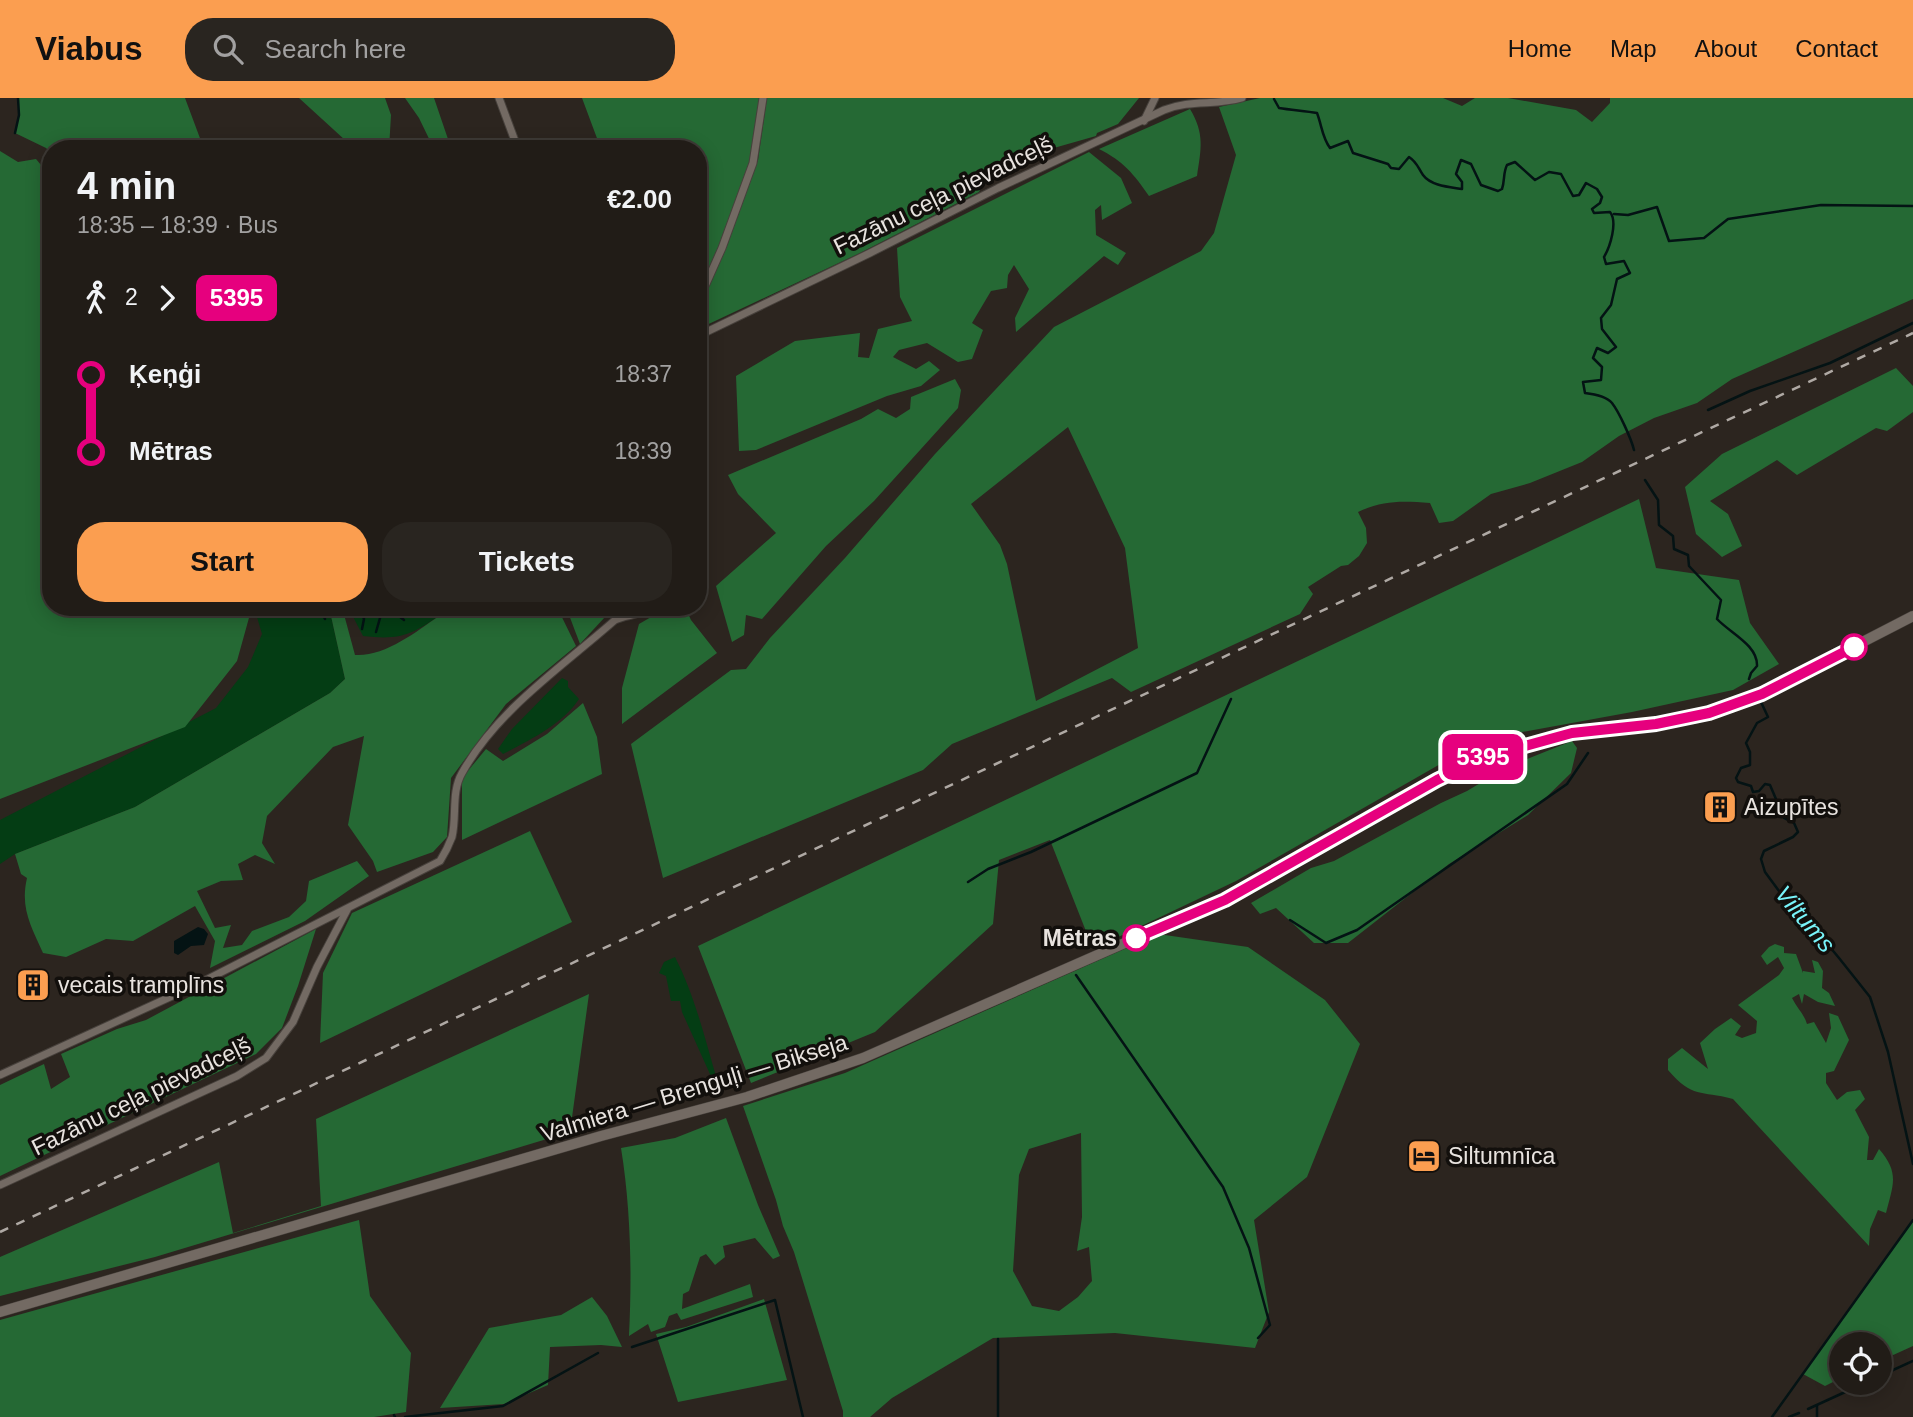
<!DOCTYPE html>
<meta charset="utf-8">
<style>
body{margin:0;font-family:Arial,sans-serif;background:#292520;color:#f1f3f6;height:100vh;display:flex;flex-direction:column;font-size:26px;white-space:nowrap}
*{box-sizing:border-box;margin:0}
p{font-size:23px;color:#a2a1a1}
.icon{flex:none;width:38px;height:38px;fill:none;stroke:currentColor;stroke-width:2;stroke-linecap:round;stroke-linejoin:round}
.map{position:relative;flex:1;overflow:hidden}
.side{position:absolute;left:42px;top:42px;width:665px;height:476px;display:flex;flex-direction:column;background:#211c17;border-radius:28px;box-shadow:0 4px 18px #0003,0 0 0 2px #3e3a36}
.side>*{flex:none}
.badge{padding:0 14px;border-radius:10px;font-size:24px;line-height:46px}
.tools{position:absolute;left:1829px;top:1234px;display:grid;gap:14px}
.tools a{display:grid;place-items:center;width:63px;height:63px;border-radius:50%;background:#211c17;box-shadow:0 4px 18px #0003,0 0 0 2px #3e3a36;font-size:35px}
.map>.badge{position:absolute;translate:-50% -50%;box-shadow:0 0 0 4px #fff}
.legs{display:flex;align-items:center;gap:10px;height:77px;padding:0 35px;font-size:23px}
.legs p{margin-inline-start:auto}
.head{display:flex;align-items:center;justify-content:space-between;height:119px;padding:0 35px}
h1{font-size:38px;font-weight:600;line-height:52px}
.primary-button{display:flex;gap:14px;margin-top:auto;padding:14px 35px}
.primary-button a{flex:1;height:80px;border-radius:28px;background:#fb9e50;color:#111;font-size:28px;font-weight:600;line-height:80px;text-align:center}
.primary-button a+a{background:#292520;color:#f1f3f6}
ul{padding:0 35px;list-style:none}
li{display:flex;align-items:center;gap:24px;height:77px;font-size:26px}
li i{display:grid;place-items:center;width:10px;height:100%;margin:0 9px;background:currentColor}
li i::after{content:'';width:18px;height:18px;margin:-9px;border:5px solid;border-radius:50%;background:#211c17}
li p{margin-inline-start:auto}
li:first-child i{background:linear-gradient(#0000 50%,currentColor 0)}
li:last-child i{background:linear-gradient(currentColor 50%,#0000 0)}
header{display:flex;align-items:center;gap:42px;box-sizing:border-box;height:98px;padding:0 35px;background:#fb9e50;color:#111}
header strong{font-size:33px}
nav{display:flex;gap:38px;margin-inline-start:auto;font-size:24px}
.search{width:490px;height:63px;background:#292520;display:flex;align-items:center;gap:18px;box-sizing:border-box;padding:0 24px;border-radius:28px;color:#a2a1a1;font-size:26px}
.map>svg:first-child{display:block}
</style>
<header>
<strong>Viabus</strong>
<div class="search"><svg class="icon" aria-label="search" viewBox="0 0 24 24"><circle cx="10" cy="10" r="6"/><path d="M15 15l6 6"/></svg>Search here</div>
<nav><a>Home</a><a>Map</a><a>About</a><a>Contact</a></nav>
</header>
<div class="map">
<svg width="1913" height="1319" viewBox="0 0 1913 1319">
<rect width="100%" height="100%" fill="#2c251f"/>
<g fill="#043d14">
<polygon points="254,509 329,509 345,581 330,595 135,709 15,756 0,766 0,722 216,610 248,569 262,536"/>
<path d="M348,509H435L440,517C410,538 399,542 363,538Z"/>
<path d="M562,580L568,583V589L579,601C563,626 528,643 503,656L498,651L512,631Z"/>
<path d="M675,859C695,898 705,941 717,982L714,985L682,914L680,903H671L666,878L659,875L664,864Z"/>
</g>
<g fill="#256934" fill-rule="evenodd">
<polygon points="18,0 185,0 204,51 51,51 51,55 46,50 15,35 19,17"/>
<polygon points="299,0 385,0 391,17 389,51 327,51 345,42"/>
<polygon points="405,0 434,0 449,44 447,51 434,51 419,20"/>
<polygon points="582,0 761,0 748,72 704,187 698,194 698,51 601,51"/>
<polygon points="767,0 1139,0 1118,26 1097,35 1096,38 991,68 979,94 860,155 698,231 698,201 708,187 727,148 758,62"/>
<path d="M1260,0H1443L1462,8L1475,0H1508L1576,12L1592,24L1610,5V0H1913V201L1732,281L1697,305L1654,320L1619,338L1582,364L1530,385L1491,396L1453,423L1439,425L1430,405C1402,403 1384,402 1358,414L1366,430L1367,445L1359,458L1348,467L1341,468L1308,489L1313,496L1300,516L1131,594L1112,580L952,646L923,672L663,780L631,646L731,572L746,571L770,540L845,460L935,356L1054,229L1201,153L1214,135L1236,57L1219,9ZM1068,329L1125,450L1138,550L1036,603L1007,466L1000,447L971,406Z"/>
<path d="M1190,11C1205,36 1201,51 1197,78L1149,98C1134,76 1123,63 1099,51Z"/>
<polygon points="0,53 18,64 36,61 51,79 51,509 252,509 237,563 185,629 0,701"/>
<polygon points="1089,54 1121,80 1132,105 1102,122 1101,107 1095,112 1096,137 1126,155 1118,167 1104,158 1016,234 1015,220 1029,191 1014,167 1008,177 1007,190 991,193 972,225 983,232 972,261 958,264 927,245 899,252 893,259 916,271 929,263 940,272 921,288 887,298 756,352 739,353 736,278 795,243 860,235 858,259 869,260 878,231 912,223 900,199 897,150"/>
<polygon points="1896,270 1913,288 1913,314 1887,333 1876,330 1797,377 1777,362 1710,403 1728,416 1742,448 1722,459 1696,436 1685,389 1722,356"/>
<polygon points="955,281 961,292 958,310 874,403 826,448 762,521 746,517 744,537 732,544 716,488 776,435 738,396 728,377 861,321 878,311 896,320 910,311 911,299"/>
<polygon points="1639,401 1656,470 1739,482 1750,525 1779,566 1733,592 1632,614 1484,641 1236,783 1093,851 1050,742 999,762 993,826 875,934 751,985 698,848"/>
<path d="M329,509H342L355,557C384,559 416,534 439,518L435,509H557L576,548L506,606L451,680L447,739L433,754L377,774L373,763L348,727L364,638L333,649L267,718L262,745L275,766L255,757L238,766L243,782L221,783L197,793L215,830L231,827L223,850L242,847L252,833L289,819L306,803L309,783L357,763L369,778L305,823L210,870L215,843L195,808L133,843L106,841L66,859L43,855C31,828 20,810 27,780L21,776L15,756L135,709L330,595L345,581Z"/>
<polygon points="566,509 596,509 605,519 580,546"/>
<polygon points="661,509 685,509 691,522 717,555 622,626 622,590 639,526 658,515"/>
<polygon points="583,605 597,639 602,676 462,742 462,680 486,651 503,663 547,636"/>
<polygon points="1572,643 1577,650 1571,675 1528,717 1449,766 1348,845 1314,845 1276,810 1260,816 1251,805 1311,770 1334,763 1441,705 1467,693 1507,669"/>
<polygon points="530,733 572,824 320,945 323,875 352,815"/>
<polygon points="316,831 298,888 282,930 256,956 0,1078 0,987 44,966 51,991 70,979 61,956 117,931 146,922"/>
<path d="M1158,836L1248,849L1325,902L1360,946L1307,1079L1254,1122L1269,1214L1255,1250L1115,1235L993,1240L892,1300L870,1319H843V1313L794,1154L783,1128L776,1102L743,1008L845,975ZM1081,1035L1082,1119L1077,1153L1089,1149L1092,1183L1078,1199L1059,1213L1032,1208L1013,1173L1019,1077L1029,1051Z"/>
<path d="M1775,846L1784,849V855L1796,856L1803,875V873L1815,875L1812,862L1818,864L1823,873L1822,890L1829,895L1835,908L1818,904L1804,896L1802,906L1799,896L1792,900C1797,910 1804,916 1807,926L1814,924L1826,945L1831,930L1829,915L1838,918L1849,942L1834,973L1826,975V985L1837,1002L1847,994L1860,992L1865,1001L1855,1012L1869,1039L1867,1062H1873L1879,1051C1900,1075 1893,1087 1886,1115L1878,1112L1870,1131L1869,1148L1733,1001C1700,992 1693,1001 1668,972V961L1682,950L1708,971L1700,945L1715,931L1731,920L1741,928L1735,937L1742,940L1756,935L1757,923L1738,907L1779,877L1784,870L1778,859L1767,867L1761,858L1769,849Z"/>
<polygon points="589,896 570,1034 155,1159 0,1198 0,1159 219,1064 233,1135 321,1108 316,1021"/>
<path d="M726,1020L758,1107L780,1158L773,1161L755,1140L723,1148L725,1159L715,1167L706,1156L700,1159L689,1193L683,1196L682,1211L750,1186L753,1199L681,1222L677,1215L669,1218L665,1229L651,1234L648,1226L629,1238C632,1176 631,1112 621,1050L675,1040Z"/>
<polygon points="359,1122 370,1198 411,1255 406,1314 374,1319 0,1319 0,1222"/>
<polygon points="1913,1122 1913,1248 1880,1263 1880,1246 1841,1246 1841,1280 1825,1288 1803,1276"/>
<polygon points="592,1199 607,1218 622,1249 601,1247 550,1249 548,1287 504,1306 440,1310 489,1230 561,1217"/>
<polygon points="764,1201 787,1282 678,1304 656,1236 686,1229"/>
</g>
<polygon fill="#041314" points="198,829 204,831 208,836 204,847 191,848 178,857 174,855 174,843"/>
<g fill="none" stroke-linecap="round" stroke-linejoin="round">
<g stroke="#041314" stroke-width="2.5">
<path d="M1274,1L1279,10C1291,12 1305,13 1317,15C1322,28 1322,39 1330,50L1348,43L1353,55L1388,66L1391,70L1399,71L1409,59C1417,64 1418,70 1423,77C1431,88 1450,89 1462,91V84L1456,76L1461,62L1471,66L1481,87L1498,93L1502,91C1505,82 1503,75 1507,67L1515,64L1535,82L1549,74L1561,76L1573,98L1579,97L1586,85L1597,91L1602,99L1600,105L1592,111L1594,115L1610,114C1618,124 1610,149 1604,159L1606,166L1624,163L1630,175L1617,181L1611,207L1601,220L1602,231L1616,249L1608,255L1597,250L1593,260L1602,269L1601,282L1583,284L1585,295C1594,296 1606,298 1612,305C1619,314 1631,340 1634,352"/>
<polyline points="15,35 19,17 18,0"/>
<polyline points="1614,116 1628,117 1657,109 1669,143 1704,140 1728,121 1821,107 1913,108"/>
<polyline points="1708,312 1750,293 1830,265 1913,225"/>
<path d="M1645,382L1658,402L1659,427L1673,438L1674,451L1688,457L1689,468L1721,502L1717,521C1730,535 1758,547 1757,568L1751,575L1749,581"/>
<polyline points="319,509 325,521"/>
<polyline points="360,509 364,521 362,531"/>
<polyline points="387,509 404,522"/>
<polyline points="376,534 380,520 377,509"/>
<polyline points="1761,604 1768,619 1757,625 1746,645 1750,654 1750,667 1741,670 1736,680 1738,684 1751,688 1753,694 1759,693 1765,686 1770,687 1784,720 1794,725 1798,734 1793,739 1764,753 1761,761 1765,774 1779,793 1795,807 1839,860 1870,899 1888,954 1913,1066"/>
<polyline points="968,784 988,771 1031,754 1197,675 1231,601"/>
<polyline points="1290,822 1326,845 1357,832 1567,686 1588,655"/>
<polyline points="1076,877 1223,1089 1249,1150 1270,1227 1258,1240"/>
<polyline points="998,1241 998,1319"/>
<polyline points="632,1249 775,1202 803,1319"/>
<polyline points="1880,1278 1913,1263"/>
<polyline points="1817,1308 1817,1319"/>
<polyline points="1808,1311 1867,1284"/>
<polyline points="394,1317 395,1319"/>
<polyline points="405,1319 503,1308 598,1255"/>
<polyline points="1772,1319 1913,1122"/>
<polyline points="1789,1319 1799,1315"/>
</g>
<g stroke="#47413c" stroke-width="9">
<g id="street">
<polyline points="499,0 518,51"/>
<polyline points="1144,23 1155,0"/>
<polyline points="698,197 706,186 722,150 753,65 763,0"/>
<path d="M698,238L870,155L998,90L1164,12C1191,1 1215,8 1242,0"/>
<path d="M0,977L194,888L440,763C445,755 449,747 452,739C457,718 451,694 462,675C497,612 563,568 615,522C626,517 642,517 651,509"/>
<polyline points="0,1087 237,978 266,960 293,924 317,869 347,812"/>
</g>
</g>
<g stroke="#47413c" stroke-width="11">
<polyline id="secondary" points="0,1214 601,1038 747,999 863,960 1225,801 1437,682 1485,658 1572,635 1656,626 1709,615 1762,596 1913,518"/>
</g>
<use href="#street" stroke="#736a63" stroke-width="7"/>
<use href="#secondary" stroke="#736a63" stroke-width="10"/>
<polyline stroke="#afa9a4" stroke-width="2.5" stroke-dasharray="9 9" stroke-linecap="butt" points="0,1134 1913,235"/>
</g>
<g fill="none" stroke-linecap="round" stroke-linejoin="round">
<g stroke="#fff" stroke-width="16">
<polyline id="line-1" points="1136,840 1225,802 1437,682 1485,659 1572,635 1656,626 1709,615 1762,596 1854,549"/>
</g>
<use href="#line-1" stroke="#e6007e" stroke-width="10"/>
</g>
<defs>
<g id="building-square" transform="scale(1.75)"><rect x="-9" y="-9" width="18" height="18" rx="4" fill="#fb9e50" stroke="#120f0c"/><path d="M-4-6H4V6H1V3H-1V6H-4ZM-2.5-4.3h1.7v1.8h-1.7ZM.8-4.3h1.7v1.8H.8ZM-2.5-1h1.7V.8h-1.7ZM.8-1h1.7V.8H.8Z" fill="#111"/></g>
<g id="hotel-square" transform="scale(1.75)"><rect x="-9" y="-9" width="18" height="18" rx="4" fill="#fb9e50" stroke="#120f0c"/><path d="M-6-4.5h1.5V1H6V5H4.5V3h-9V5H-6ZM-4 0a1.8 1.8 0 1 1 3.6 0ZM.5 0V-2.5h3Q6-2.5 6 0Z" fill="#111"/></g>
</defs>
<g fill-rule="evenodd">
<use href="#building-square" x="1720" y="709"/>
<use href="#building-square" x="33" y="887"/>
<use href="#hotel-square" x="1424" y="1058"/>
</g>
<g fill="#fff" stroke="#e6007e" stroke-width="3.5">
<circle cx="1854" cy="549" r="12"/>
<circle cx="1136" cy="840" r="12"/>
</g>
<g text-anchor="middle" stroke-width="7" stroke-linejoin="round" paint-order="stroke">
<g font-size="23" fill="#e8e3df" stroke="#120f0c">
<text transform="translate(943 97) rotate(-26)" y="8">Fazānu ceļa pievadceļš</text>
<text transform="translate(694 990) rotate(-17)" y="8">Valmiera — Brenguļi — Bikseja</text>
<text transform="translate(141 998) rotate(-26)" y="8">Fazānu ceļa pievadceļš</text>
</g>
<g font-size="23" fill="#e8e3df" stroke="#120f0c" text-anchor="start">
<text x="1744" y="717">Aizupītes</text>
<text x="58" y="895">vecais tramplīns</text>
<text x="1448" y="1066">Siltumnīca</text>
</g>
<g font-size="23" font-weight="bold" fill="#e8e3df" stroke="#120f0c" text-anchor="end">
<text x="1117" y="848">Mētras</text>
</g>
<g font-size="24" font-style="italic" fill="#78f4fa" stroke="#120f0c">
<text transform="translate(1805 821) rotate(50)" y="8">Viltums</text>
</g>
</g>
</svg>
<div class="tools">
<a><svg class="icon" aria-label="locate" viewBox="0 0 24 24"><circle cx="12" cy="12" r="6"/><path d="M12 2v4M12 18v4M2 12h4M18 12h4"/></svg></a>
</div>
<b class="badge" style="left:1483px;top:659px;background:#e6007e;color:#fff">5395</b>
<section class="side">
<div class="head"><div><h1>4 min</h1><p>18:35 – 18:39 · Bus</p></div><b>€2.00</b></div>
<div class="legs"><svg class="icon" aria-label="walk" viewBox="0 0 24 24"><circle cx="13" cy="4" r="2"/><path d="M13 8l-2 6 4 7M11 14l-3 7M7 12l3-4h3l4 4"/></svg>2<svg class="icon" aria-label="forward" viewBox="0 0 24 24"><path d="M9 5l7 7-7 7"/></svg><b class="badge" style="background:#e6007e;color:#fff">5395</b></div>
<ul>
<li><i style="color:#e6007e"></i><b>Ķeņģi</b><p>18:37</p></li>
<li><i style="color:#e6007e"></i><b>Mētras</b><p>18:39</p></li>
</ul>
<div class="primary-button"><a>Start</a><a>Tickets</a></div>
</section>
</div>
